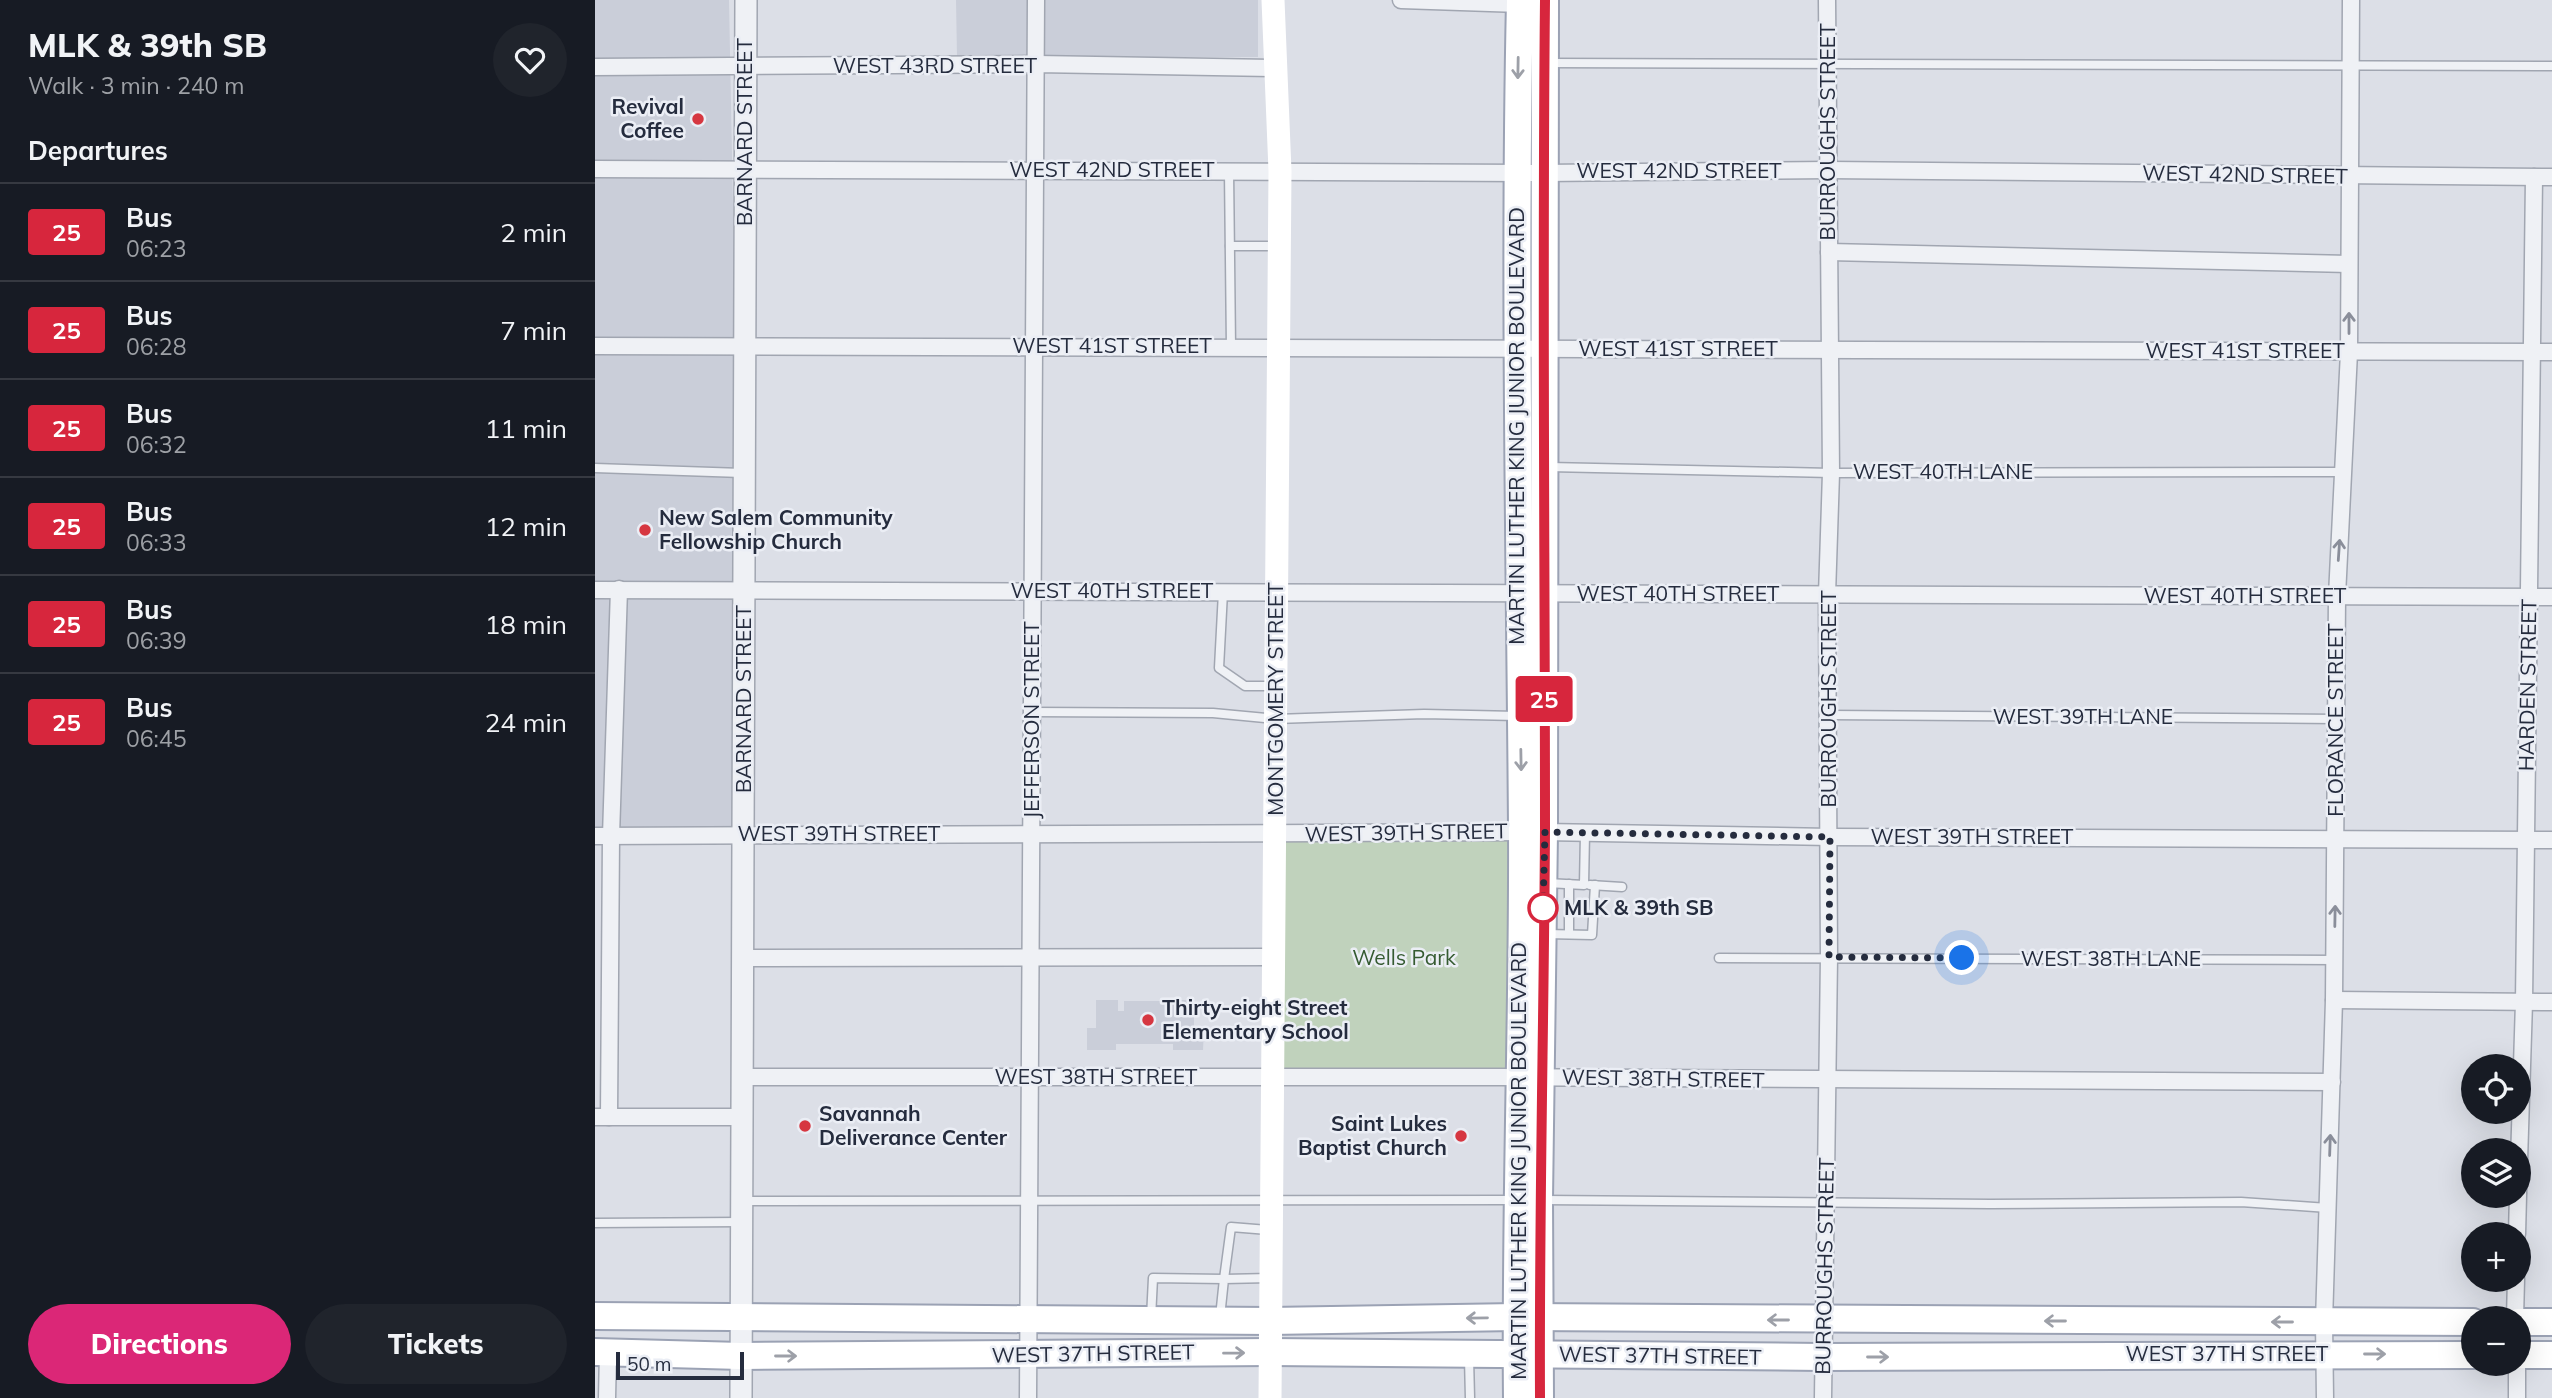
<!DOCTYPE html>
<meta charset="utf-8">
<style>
body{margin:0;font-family:Mulish,sans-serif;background:#20242c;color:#f1f3f6;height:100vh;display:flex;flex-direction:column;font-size:26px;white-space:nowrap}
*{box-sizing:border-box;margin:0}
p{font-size:23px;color:#9ea1a6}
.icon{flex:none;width:38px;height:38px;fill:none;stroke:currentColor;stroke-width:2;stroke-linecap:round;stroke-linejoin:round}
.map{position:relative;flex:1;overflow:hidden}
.details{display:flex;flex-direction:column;background:#171b24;width:595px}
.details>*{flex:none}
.badge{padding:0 14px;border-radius:5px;font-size:24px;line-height:46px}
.fabs{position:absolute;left:1866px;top:1054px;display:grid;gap:14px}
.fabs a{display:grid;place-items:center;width:70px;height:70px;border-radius:50%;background:#171b24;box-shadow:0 7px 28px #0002;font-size:35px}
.scale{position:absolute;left:21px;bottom:18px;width:128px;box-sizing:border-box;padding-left:7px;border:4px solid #252c3e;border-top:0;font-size:19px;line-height:24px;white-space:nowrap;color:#252c3e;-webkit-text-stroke:5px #ebeef5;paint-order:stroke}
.you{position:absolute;width:35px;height:35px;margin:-18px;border:5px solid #fff;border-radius:50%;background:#1a73e8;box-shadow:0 0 0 10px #1a73e833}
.map>.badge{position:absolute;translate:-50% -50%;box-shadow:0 0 0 4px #fff}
h2{padding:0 28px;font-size:26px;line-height:63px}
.round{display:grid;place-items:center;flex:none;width:74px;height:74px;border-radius:37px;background:#20242c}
.overview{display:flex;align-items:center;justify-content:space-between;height:119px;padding:0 28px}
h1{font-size:33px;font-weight:800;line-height:52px}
.primary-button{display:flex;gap:14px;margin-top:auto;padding:14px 28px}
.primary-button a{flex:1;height:80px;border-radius:42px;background:#db2777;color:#fff;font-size:28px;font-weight:800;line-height:80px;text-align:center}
.primary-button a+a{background:#20242c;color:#f1f3f6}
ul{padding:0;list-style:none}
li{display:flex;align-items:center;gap:21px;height:98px;padding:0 28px;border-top:2px solid #363941}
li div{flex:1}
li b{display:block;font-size:26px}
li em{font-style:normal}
li .badge{min-width:77px;font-weight:700;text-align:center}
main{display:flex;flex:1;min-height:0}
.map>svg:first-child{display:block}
</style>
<main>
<section class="details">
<div class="overview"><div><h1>MLK &amp; 39th SB</h1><p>Walk · 3 min · 240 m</p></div><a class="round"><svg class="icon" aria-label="heart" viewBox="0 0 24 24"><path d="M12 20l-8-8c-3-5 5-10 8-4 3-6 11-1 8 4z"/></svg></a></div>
<h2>Departures</h2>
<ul>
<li><span class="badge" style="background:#d7263d;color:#fff">25</span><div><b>Bus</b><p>06:23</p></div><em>2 min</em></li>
<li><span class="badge" style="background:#d7263d;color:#fff">25</span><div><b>Bus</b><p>06:28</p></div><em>7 min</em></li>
<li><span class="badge" style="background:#d7263d;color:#fff">25</span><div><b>Bus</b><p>06:32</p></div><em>11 min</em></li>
<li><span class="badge" style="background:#d7263d;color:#fff">25</span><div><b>Bus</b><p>06:33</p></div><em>12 min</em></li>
<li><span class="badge" style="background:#d7263d;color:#fff">25</span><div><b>Bus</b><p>06:39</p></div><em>18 min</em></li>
<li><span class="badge" style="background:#d7263d;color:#fff">25</span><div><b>Bus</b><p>06:45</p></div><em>24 min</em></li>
</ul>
<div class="primary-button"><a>Directions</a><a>Tickets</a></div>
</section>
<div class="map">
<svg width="1957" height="1398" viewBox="0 0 1957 1398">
<rect width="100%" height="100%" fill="#dcdfe7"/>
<g fill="#caced9">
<polygon points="0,0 134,0 150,834 0,835"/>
<polygon points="361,0 663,0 663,57 362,57"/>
<polygon points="501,1000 523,1000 523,1011 529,1011 529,1001 571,1001 571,1011 577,1011 577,1000 599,1000 599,1030 609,1030 608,1050 578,1050 578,1044 521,1044 521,1050 492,1050 492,1028 501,1028"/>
</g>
<polygon fill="#c0d2bc" points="935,841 933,1074 683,1073 685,842"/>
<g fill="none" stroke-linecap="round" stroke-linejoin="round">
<g stroke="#a1a6b1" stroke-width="11">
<g id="service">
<polyline points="952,63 1957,66"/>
<polyline points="634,171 636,347"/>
<polyline points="635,246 681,246"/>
<polyline points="954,467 1236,473 1749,472"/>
<polyline points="0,468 147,473"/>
<polyline points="628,592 624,668 650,686 679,686"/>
<polyline points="437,712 618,713 681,719 829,714 922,716"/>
<polyline points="1234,715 1741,719"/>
<polyline points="952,883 989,885 990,833"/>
<polyline points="995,885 1027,887"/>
<polyline points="951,934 997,935 1000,885"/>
<polyline points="974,934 974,884"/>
<polyline points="1124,958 1740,960"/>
<polyline points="949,1200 1395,1204 1646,1202 1733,1208"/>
<polyline points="148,1201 919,1200"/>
<polyline points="0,1223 146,1222"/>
<polyline points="625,1317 629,1279 675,1278"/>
<polyline points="556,1318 558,1278 629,1279 636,1227 673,1230"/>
<polyline points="874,1358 875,1398"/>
</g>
</g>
<g stroke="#a1a6b1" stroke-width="19">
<g id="minor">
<polyline points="806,0 925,4"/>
<polyline points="0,67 442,64 680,68"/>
<polyline points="0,169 949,173 1234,170 1957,177"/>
<polyline points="1234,252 1754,264"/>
<polyline points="0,346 1957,352"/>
<polyline points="0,590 1957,597"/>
<polyline points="0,836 949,832 1235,837 1957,840"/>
<polyline points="148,958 679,957"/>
<polyline points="1739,1000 1957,1002"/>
<polyline points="147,1077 906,1077 1737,1082"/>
<polyline points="0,1117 146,1117"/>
<polyline points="14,1117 16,836 24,589"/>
<polyline points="1923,1193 1929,1002 1939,177"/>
<polyline points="1922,1234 1923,1195"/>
<polyline points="1920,1318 1921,1279"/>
<polyline points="12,1398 13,1352"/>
<polyline points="433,1398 441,0"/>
<polyline points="1228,1398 1234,957 1232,595 1236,473 1232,0"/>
<polyline points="1730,1398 1729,1322 1739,1000 1742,596 1754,352 1756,0"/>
<polyline points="1922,1398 1922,1363"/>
</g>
</g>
<g stroke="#a1a6b1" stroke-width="24">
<polyline id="tertiary" points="146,1398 151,0"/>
</g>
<g stroke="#9ba2b4" stroke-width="30">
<g id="primary">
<polyline points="0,1316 675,1321 921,1317 1878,1322"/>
<polyline points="1923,1322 1957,1322"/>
<polyline points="0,1352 146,1356 675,1352 1227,1357 1878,1355"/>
<polyline points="1923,1355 1957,1355"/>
<path d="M922,1398C920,1208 928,1019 927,829C925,552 919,277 925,0"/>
<polyline points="945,1398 944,1200 949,832 950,0"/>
</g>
</g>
<use href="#service" stroke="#eff1f5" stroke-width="8"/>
<use href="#minor" stroke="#eff1f5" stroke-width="16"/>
<use href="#tertiary" stroke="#eff1f5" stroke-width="21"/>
<polyline stroke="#fff" stroke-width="23" points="675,1398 685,171 678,0"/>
<use href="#primary" stroke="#fff" stroke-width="26"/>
</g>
<defs><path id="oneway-shaft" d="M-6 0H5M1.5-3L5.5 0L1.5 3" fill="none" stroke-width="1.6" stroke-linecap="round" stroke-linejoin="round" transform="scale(1.75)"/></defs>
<g stroke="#9da0a8">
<use href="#oneway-shaft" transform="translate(923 68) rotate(91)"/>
<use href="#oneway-shaft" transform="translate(926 760) rotate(89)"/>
<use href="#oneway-shaft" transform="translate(882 1318) rotate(179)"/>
<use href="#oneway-shaft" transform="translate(1183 1320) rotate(-180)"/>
<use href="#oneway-shaft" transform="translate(1460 1321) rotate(-180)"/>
<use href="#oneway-shaft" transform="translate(1687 1322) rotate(-180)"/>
<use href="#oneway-shaft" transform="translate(639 1353) rotate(-1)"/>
<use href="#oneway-shaft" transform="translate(1780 1354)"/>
<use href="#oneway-shaft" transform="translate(191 1356)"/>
<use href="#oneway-shaft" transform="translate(1283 1357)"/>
</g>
<g stroke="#8a8e9a">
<use href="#oneway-shaft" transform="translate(1754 323) rotate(-90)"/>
<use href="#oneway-shaft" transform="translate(1744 550) rotate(-86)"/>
<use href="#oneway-shaft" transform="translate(1740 916) rotate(-89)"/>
<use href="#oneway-shaft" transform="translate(1735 1145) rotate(-88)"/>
</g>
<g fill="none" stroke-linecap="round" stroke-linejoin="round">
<g stroke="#fff" stroke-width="16">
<path id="line" d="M945,1398C944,1208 949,1019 950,829C950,553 947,276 950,0"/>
</g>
<use href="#line" stroke="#d7263d" stroke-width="10"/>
<polyline stroke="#252c3e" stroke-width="7" stroke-dasharray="0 12.6" points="948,908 950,832 1235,837 1234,957 1367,958"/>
</g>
<g fill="#d63741" stroke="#ebeef5" stroke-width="2.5">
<circle cx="103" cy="119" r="7"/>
<circle cx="50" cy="530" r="7"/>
<circle cx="553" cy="1020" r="7"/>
<circle cx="210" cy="1126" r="7"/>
<circle cx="866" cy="1136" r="7"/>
</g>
<circle fill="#fff" stroke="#d7263d" stroke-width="3.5" cx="948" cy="908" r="14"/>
<g text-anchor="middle" stroke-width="5" stroke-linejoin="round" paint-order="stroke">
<g font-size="21" fill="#252c3e" stroke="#ebeef5">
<text x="340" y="73">WEST 43RD STREET</text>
<text transform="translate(150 132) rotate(-90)" y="7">BARNARD STREET</text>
<text transform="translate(1233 132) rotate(-90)" y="7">BURROUGHS STREET</text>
<text x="517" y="177">WEST 42ND STREET</text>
<text x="1084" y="178">WEST 42ND STREET</text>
<text transform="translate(1650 175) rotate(1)" y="7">WEST 42ND STREET</text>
<text x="517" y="353">WEST 41ST STREET</text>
<text x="1083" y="356">WEST 41ST STREET</text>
<text x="1650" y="358">WEST 41ST STREET</text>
<text transform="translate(922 426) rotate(-90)" y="7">MARTIN LUTHER KING JUNIOR BOULEVARD</text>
<text x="1348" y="479">WEST 40TH LANE</text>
<text x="517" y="598">WEST 40TH STREET</text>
<text x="1083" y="601">WEST 40TH STREET</text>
<text x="1650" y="603">WEST 40TH STREET</text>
<text transform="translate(1933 685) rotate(-89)" y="7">HARDEN STREET</text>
<text transform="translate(149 699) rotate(-90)" y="7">BARNARD STREET</text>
<text transform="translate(681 699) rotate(-90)" y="7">MONTGOMERY STREET</text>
<text transform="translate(1234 699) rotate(-90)" y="7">BURROUGHS STREET</text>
<text x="1488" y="724">WEST 39TH LANE</text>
<text transform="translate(437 720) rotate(-90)" y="7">JEFFERSON STREET</text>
<text transform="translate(1741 720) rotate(-90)" y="7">FLORANCE STREET</text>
<text transform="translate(811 833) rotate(-1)" y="7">WEST 39TH STREET</text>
<text x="244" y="841">WEST 39TH STREET</text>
<text x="1377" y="844">WEST 39TH STREET</text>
<text x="1516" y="966">WEST 38TH LANE</text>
<text x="501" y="1084">WEST 38TH STREET</text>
<text transform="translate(1068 1079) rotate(1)" y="7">WEST 38TH STREET</text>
<text transform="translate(924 1161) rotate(-90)" y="7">MARTIN LUTHER KING JUNIOR BOULEVARD</text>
<text transform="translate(1230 1266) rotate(-89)" y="7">BURROUGHS STREET</text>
<text transform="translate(498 1354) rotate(-1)" y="7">WEST 37TH STREET</text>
<text x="1632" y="1361">WEST 37TH STREET</text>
<text transform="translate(1065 1356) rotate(1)" y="7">WEST 37TH STREET</text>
</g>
<g font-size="21" font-weight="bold" fill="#252c3e" stroke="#ebeef5" text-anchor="start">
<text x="89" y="114" text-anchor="end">Revival<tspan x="89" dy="24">Coffee</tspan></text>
<text x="64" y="525">New Salem Community<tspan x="64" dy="24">Fellowship Church</tspan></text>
<text x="567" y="1015">Thirty-eight Street<tspan x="567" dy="24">Elementary School</tspan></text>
<text x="224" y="1121">Savannah<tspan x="224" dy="24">Deliverance Center</tspan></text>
<text x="852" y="1131" text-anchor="end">Saint Lukes<tspan x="852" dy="24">Baptist Church</tspan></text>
</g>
<g font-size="21" font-weight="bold" fill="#252c3e" stroke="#ebeef5" text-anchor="start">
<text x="969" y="915">MLK &amp; 39th SB</text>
</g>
<g font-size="21" fill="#355b31" stroke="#ebeef5">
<text x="809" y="965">Wells Park</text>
</g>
</g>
</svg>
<div class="fabs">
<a><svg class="icon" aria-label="locate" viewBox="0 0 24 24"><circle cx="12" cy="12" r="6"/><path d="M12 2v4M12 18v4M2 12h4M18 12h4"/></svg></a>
<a><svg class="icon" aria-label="layers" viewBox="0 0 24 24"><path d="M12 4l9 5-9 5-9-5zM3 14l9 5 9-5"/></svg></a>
<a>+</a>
<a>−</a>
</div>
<div class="scale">50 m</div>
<div class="you" style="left:1367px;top:958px"></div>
<b class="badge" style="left:949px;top:699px;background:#d7263d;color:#fff">25</b>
</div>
</main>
